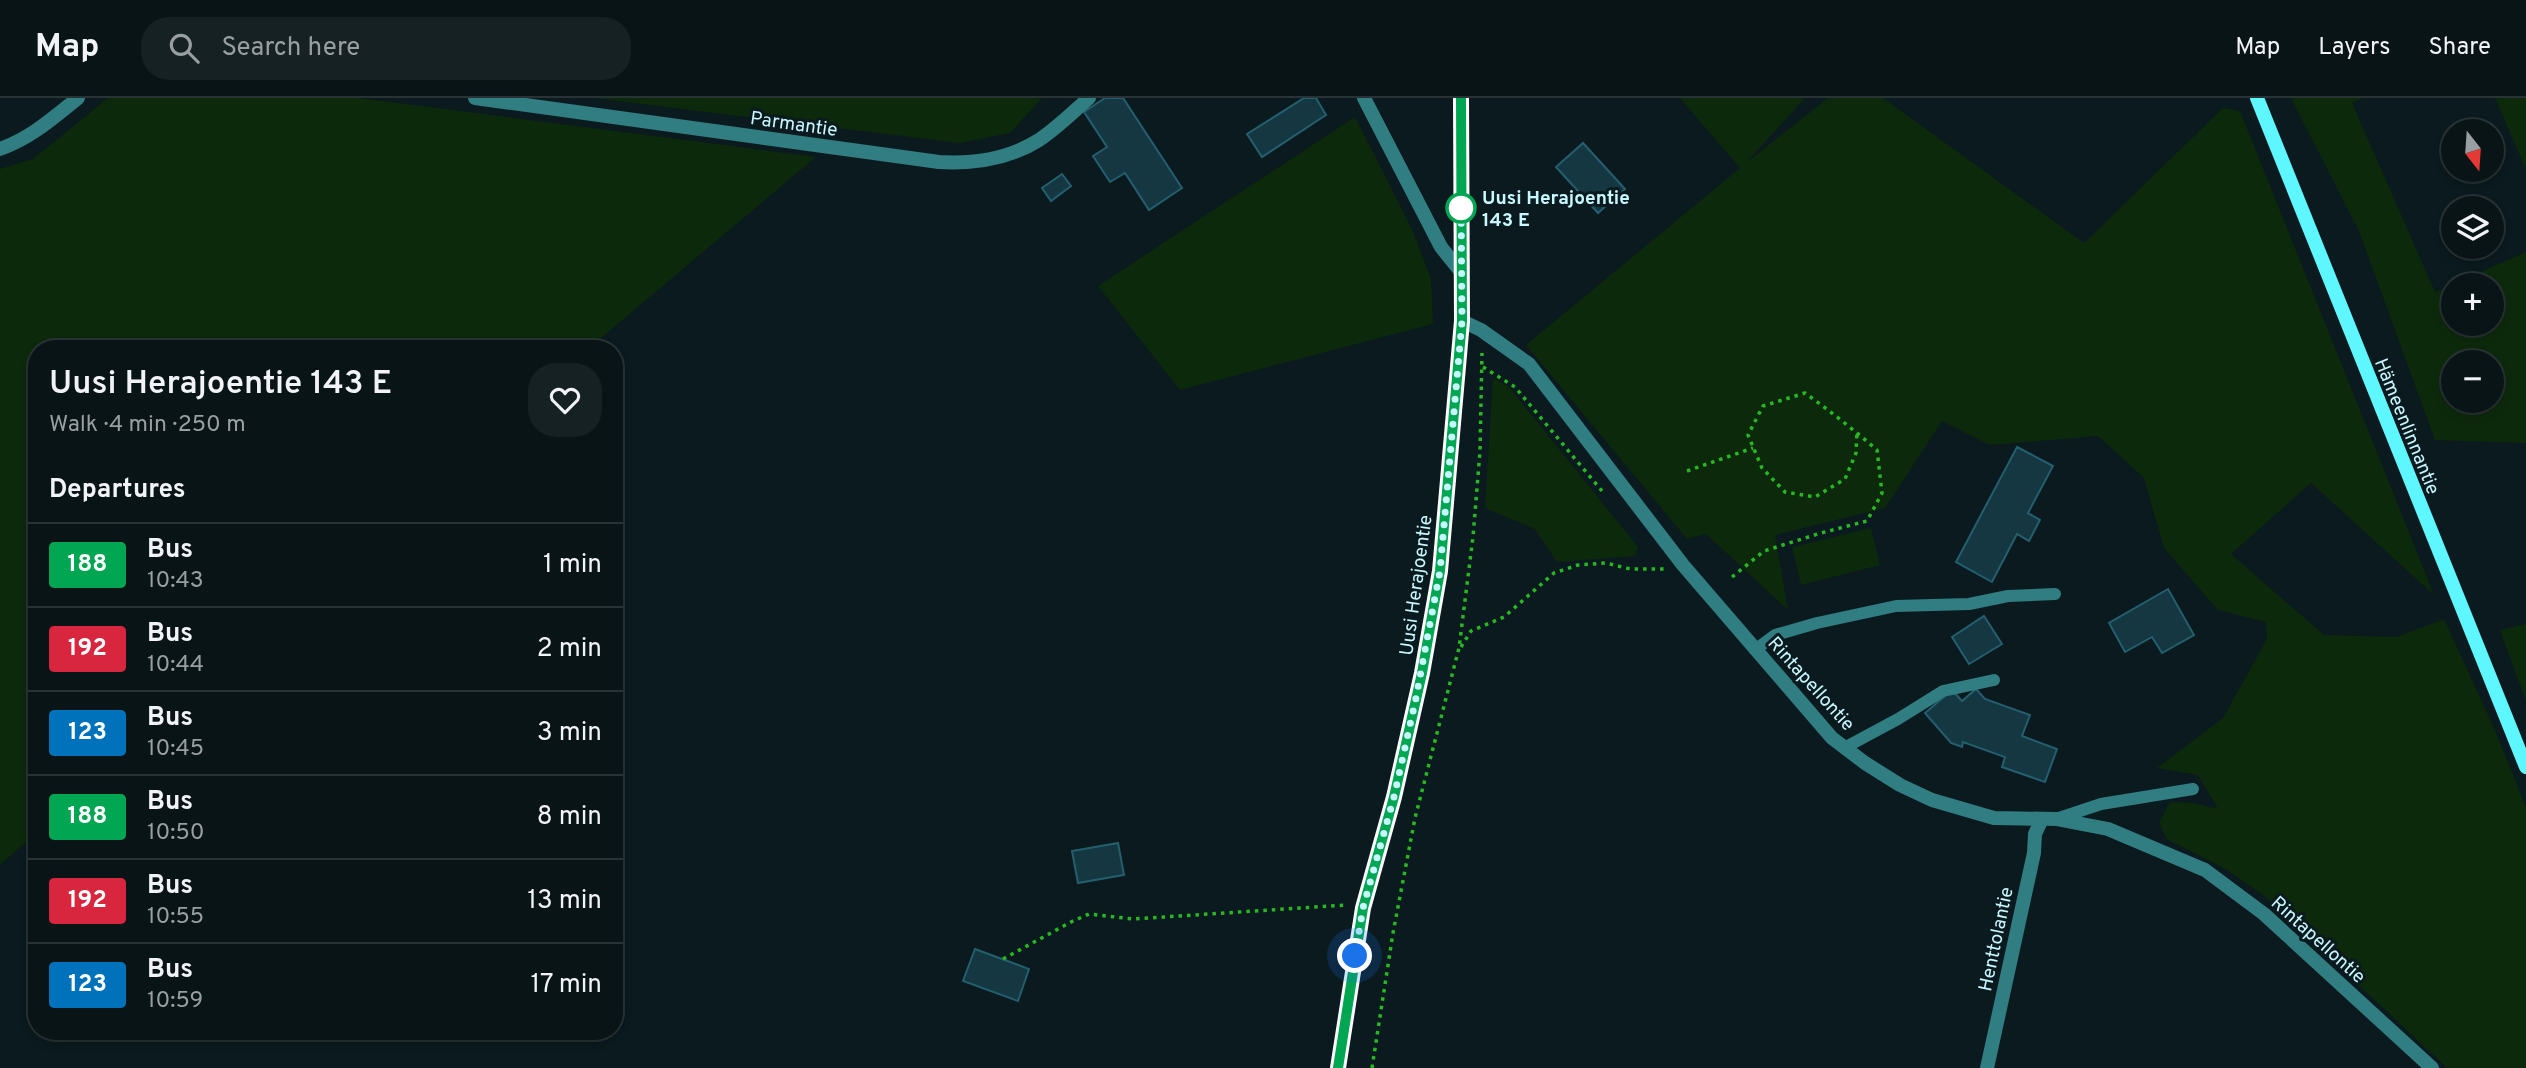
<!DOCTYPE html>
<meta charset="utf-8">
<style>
body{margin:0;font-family:Overpass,sans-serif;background:#162123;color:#f1f3f6;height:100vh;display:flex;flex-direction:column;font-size:26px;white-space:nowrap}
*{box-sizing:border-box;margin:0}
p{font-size:23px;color:#989ea1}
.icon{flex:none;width:38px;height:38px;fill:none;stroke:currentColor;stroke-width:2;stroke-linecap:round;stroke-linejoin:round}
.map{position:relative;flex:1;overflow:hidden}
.details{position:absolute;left:28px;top:242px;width:595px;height:700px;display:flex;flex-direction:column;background:#081416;border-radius:28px;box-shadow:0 4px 10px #0003,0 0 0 2px #293335}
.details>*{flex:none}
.badge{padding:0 14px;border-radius:5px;font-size:24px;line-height:46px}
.needle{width:46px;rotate:163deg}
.controls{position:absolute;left:2441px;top:21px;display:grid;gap:14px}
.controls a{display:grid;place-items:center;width:63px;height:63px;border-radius:50%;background:#081416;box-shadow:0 4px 10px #0003,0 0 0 2px #293335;font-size:35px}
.you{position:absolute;width:35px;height:35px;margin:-18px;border:5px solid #fff;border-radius:50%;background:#1a73e8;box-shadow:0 0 0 10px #1a73e833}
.map>.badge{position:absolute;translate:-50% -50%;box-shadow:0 0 0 4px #fff}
h2{padding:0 21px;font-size:26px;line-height:63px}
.round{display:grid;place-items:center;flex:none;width:74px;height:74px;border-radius:28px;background:#162123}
.overview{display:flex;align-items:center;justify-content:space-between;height:119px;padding:0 21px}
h1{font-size:33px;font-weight:600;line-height:52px}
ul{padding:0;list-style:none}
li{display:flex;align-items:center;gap:21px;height:84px;padding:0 21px;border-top:2px solid #293335}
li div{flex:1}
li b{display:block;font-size:26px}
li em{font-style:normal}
li .badge{min-width:77px;font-weight:700;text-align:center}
header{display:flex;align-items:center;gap:42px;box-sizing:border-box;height:98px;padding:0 35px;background:#081416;border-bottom:2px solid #293335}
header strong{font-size:33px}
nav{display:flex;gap:38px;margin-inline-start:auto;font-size:24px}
.search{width:490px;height:63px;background:#162123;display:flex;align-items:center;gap:18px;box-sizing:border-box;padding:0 24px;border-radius:28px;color:#989ea1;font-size:26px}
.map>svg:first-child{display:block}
</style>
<header>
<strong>Map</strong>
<div class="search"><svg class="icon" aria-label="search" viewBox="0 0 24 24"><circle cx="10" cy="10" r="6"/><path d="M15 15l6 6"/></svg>Search here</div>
<nav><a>Map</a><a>Layers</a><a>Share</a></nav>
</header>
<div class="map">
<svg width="2526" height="970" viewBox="0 0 2526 970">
<rect width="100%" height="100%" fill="#0a1a1e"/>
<g fill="#0d290c" fill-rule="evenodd">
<polygon points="108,0 359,0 816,59 589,250 37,250 37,734 0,767 0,71 33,61"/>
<polygon points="594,0 1042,0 1010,35 960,45"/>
<polygon points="1680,0 1805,0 1746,65 1828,0 1883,0 2084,145 2223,10 2240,13 2434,497 2311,385 2231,456 2324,537 2397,539 2444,521 2494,630 2526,709 2526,970 2447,970 2263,797 2224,770 2167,741 2159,725 2170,704 2194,705 2218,711 2198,677 2157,670 2223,620 2267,541 2266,524 2218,512 2164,450 2144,380 2098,338 1990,347 1942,323 1885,410 1775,437 1788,512 1706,436 1687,441 1526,247 1740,70"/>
<path d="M2291,0H2363L2352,5L2435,194L2526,154V345L2435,342L2359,133ZM2454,187H2492V226H2454ZM2454,264H2492V303H2454Z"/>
<polygon points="2495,0 2526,0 2526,71"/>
<polygon points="1355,19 1412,131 1431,181 1433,226 1180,292 1098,188"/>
<polygon points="1493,280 1509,289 1638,449 1635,458 1557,464 1535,431 1485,410"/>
<polygon points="1871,430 1880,467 1801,487 1792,449"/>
<polygon points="2526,526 2526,603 2500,532"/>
</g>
<g fill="#143741" stroke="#245f6f" stroke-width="2">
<polygon points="1105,0 1123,0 1182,90 1149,112 1125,75 1110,84 1093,58 1107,49 1084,14"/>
<polygon points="1304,0 1316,0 1326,17 1262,59 1247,36"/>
<polygon points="1583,45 1625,91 1598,115 1556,69"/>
<polygon points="1062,76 1071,88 1051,103 1042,90"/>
<polygon points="2017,349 2053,368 2028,415 2040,422 2029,443 2017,436 1992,484 1956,464"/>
<polygon points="2168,491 2194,537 2162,555 2152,539 2125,554 2109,525"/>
<polygon points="1984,518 2002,546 1969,566 1952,539"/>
<polygon points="1976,591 1985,601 2030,617 2022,638 2057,651 2045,684 2002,669 2005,659 1963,644 1962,649 1951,645 1925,615 1952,592 1962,603"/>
<polygon points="1118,745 1124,777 1078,785 1072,753"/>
<polygon points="975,851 1029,871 1018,903 963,883"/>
</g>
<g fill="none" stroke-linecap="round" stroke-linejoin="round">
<g stroke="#27b921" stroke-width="3.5" stroke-dasharray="3.5 5" stroke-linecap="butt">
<polyline points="1483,269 1515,289 1602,393"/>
<polyline points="1687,373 1753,350"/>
<path d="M1732,479L1764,453L1821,435L1867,423L1882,395L1877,352C1854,332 1830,313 1805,295L1763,308L1748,337L1762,370L1785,394L1815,399L1845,381L1856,355L1857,334"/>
<polyline points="1461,549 1471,533 1504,519 1554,475 1578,467 1606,465 1630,471 1664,471"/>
<polyline points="1003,861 1071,824 1089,816 1133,821 1346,807"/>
<polyline points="1372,970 1393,835 1415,720 1459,550 1473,439 1480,353 1482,255"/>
</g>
<g stroke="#307d82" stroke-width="12">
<polyline points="1755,552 1775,537 1817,525 1896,508 1969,506 2008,498 2055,496"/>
<polyline points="1844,650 1898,621 1943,593 1994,582"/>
<polyline points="2056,721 2101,706 2193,691"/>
</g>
<g stroke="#307d82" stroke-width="14">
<path d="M475,0L939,64C973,66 1009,61 1039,42C1057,30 1073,14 1089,0"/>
<polyline points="1364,0 1441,149 1461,174"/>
<path d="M0,51C31,40 53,20 78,0"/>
<polyline points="1462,223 1481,232 1529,266 1683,467 1832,640 1865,665 1900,687 1932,702 1994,720 2056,721 2108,731 2205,772 2264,816 2432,970"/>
<polyline points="1338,970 1363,810 1394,699 1422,575 1440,473 1462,223 1461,0"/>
<polyline points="1987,970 2034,755 2035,736 2042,721"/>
</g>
<polyline stroke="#5ef7ff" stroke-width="14" points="2257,0 2526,669"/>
</g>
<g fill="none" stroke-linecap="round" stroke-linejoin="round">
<g stroke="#fff" stroke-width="16">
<polyline id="line" points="1338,970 1363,810 1394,699 1422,575 1440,473 1462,223 1461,0"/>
</g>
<use href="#line" stroke="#00a651" stroke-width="10"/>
<polyline stroke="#c7f7ff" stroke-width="7" stroke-dasharray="0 12.6" points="1355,858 1363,810 1394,699 1416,600 1440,473 1462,223 1461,99 1461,110"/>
</g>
<circle fill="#fff" stroke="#00a651" stroke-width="3.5" cx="1461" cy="110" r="14"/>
<g text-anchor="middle" stroke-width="6" stroke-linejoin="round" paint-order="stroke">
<g font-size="19" fill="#c7f7ff" stroke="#0a1a1e">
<text transform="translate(794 25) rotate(8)" y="7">Parmantie</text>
<text transform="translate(2408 328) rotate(68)" y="7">Hämeenlinnantie</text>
<text transform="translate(1415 487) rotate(-82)" y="7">Uusi Herajoentie</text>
<text transform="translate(1812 585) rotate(48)" y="7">Rintapellontie</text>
<text transform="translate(1995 841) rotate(-78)" y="7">Henttolantie</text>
<text transform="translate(2319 841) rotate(42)" y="7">Rintapellontie</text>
</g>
<g font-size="19" font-weight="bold" fill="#c7f7ff" stroke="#0a1a1e" text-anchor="start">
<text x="1482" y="106">Uusi Herajoentie<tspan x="1482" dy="22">143 E</tspan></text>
</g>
</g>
</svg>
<div class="controls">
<a><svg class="needle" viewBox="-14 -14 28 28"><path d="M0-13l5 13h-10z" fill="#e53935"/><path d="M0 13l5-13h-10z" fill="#989ea1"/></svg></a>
<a><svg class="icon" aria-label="layers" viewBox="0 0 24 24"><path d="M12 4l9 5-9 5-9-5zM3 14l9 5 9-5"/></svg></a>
<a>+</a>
<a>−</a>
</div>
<div class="you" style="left:1355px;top:858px"></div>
<section class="details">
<div class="overview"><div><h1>Uusi Herajoentie 143 E</h1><p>Walk · 4 min · 250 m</p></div><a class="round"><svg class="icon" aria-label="heart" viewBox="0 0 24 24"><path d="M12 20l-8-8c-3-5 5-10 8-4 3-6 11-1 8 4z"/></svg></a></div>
<h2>Departures</h2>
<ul>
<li><span class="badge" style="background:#00a651;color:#fff">188</span><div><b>Bus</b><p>10:43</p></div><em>1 min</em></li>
<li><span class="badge" style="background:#d7263d;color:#fff">192</span><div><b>Bus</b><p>10:44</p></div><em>2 min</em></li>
<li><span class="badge" style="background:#0072bc;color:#fff">123</span><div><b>Bus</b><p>10:45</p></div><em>3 min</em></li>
<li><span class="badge" style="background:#00a651;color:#fff">188</span><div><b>Bus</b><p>10:50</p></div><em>8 min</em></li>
<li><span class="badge" style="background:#d7263d;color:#fff">192</span><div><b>Bus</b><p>10:55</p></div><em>13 min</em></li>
<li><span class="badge" style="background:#0072bc;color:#fff">123</span><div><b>Bus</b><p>10:59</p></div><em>17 min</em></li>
</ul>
</section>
</div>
